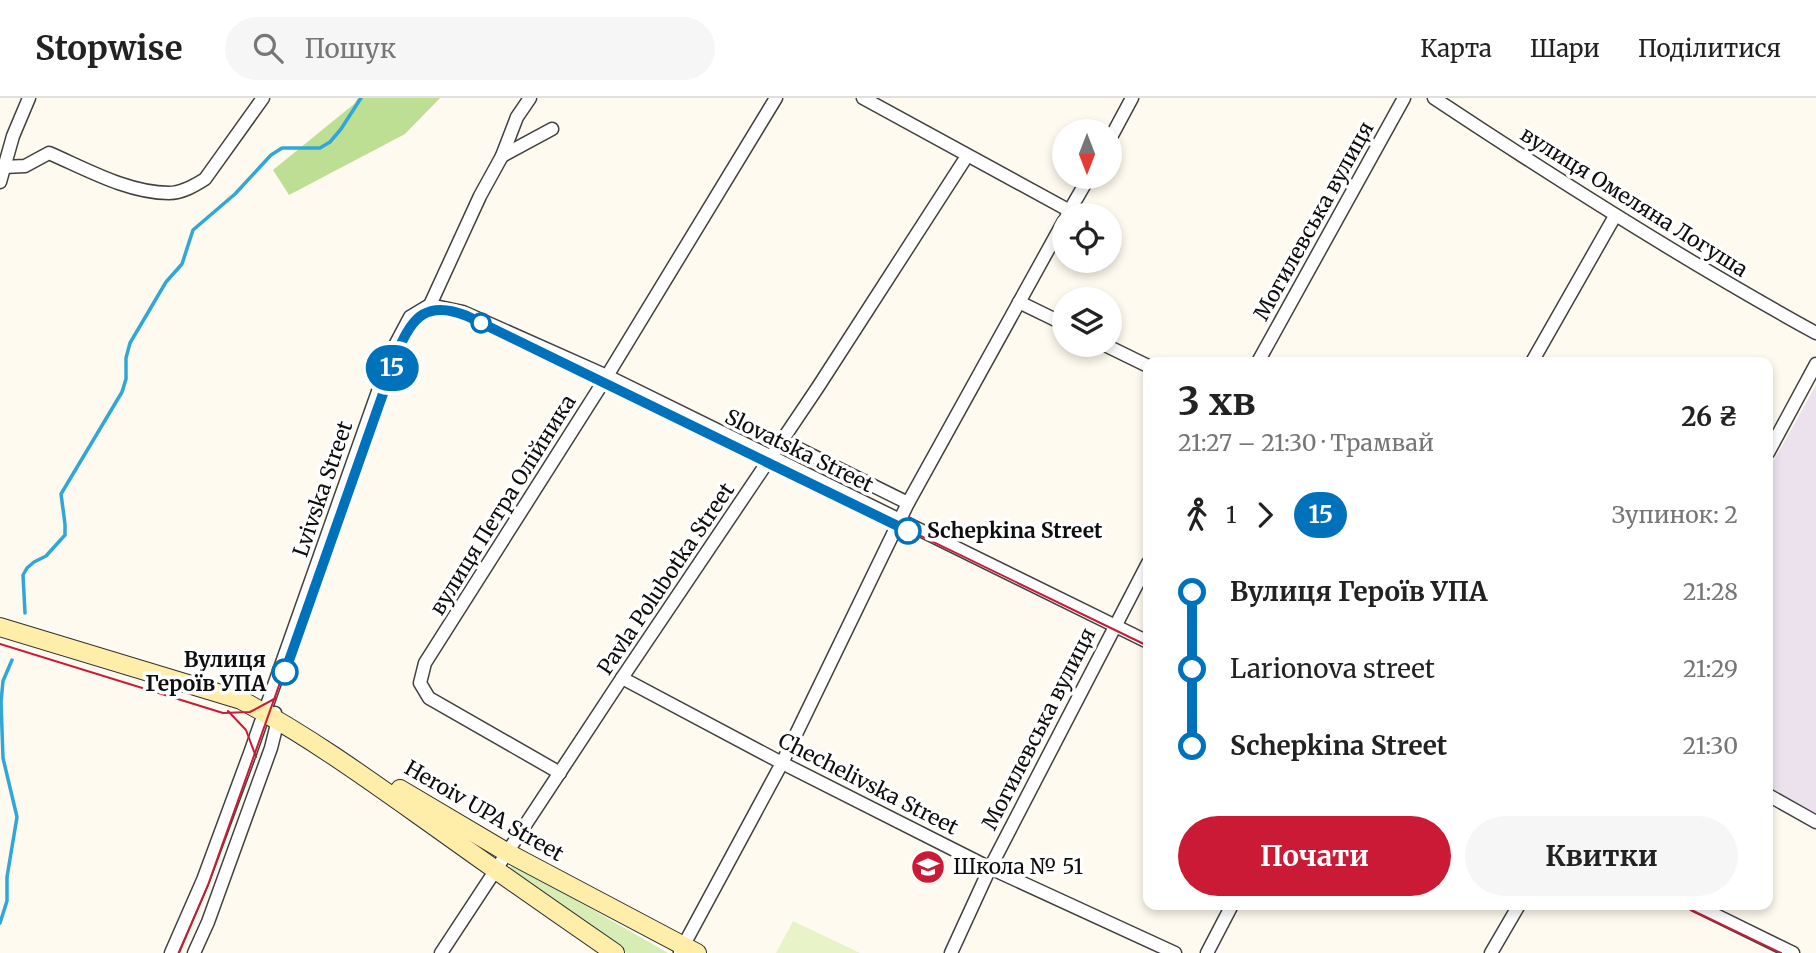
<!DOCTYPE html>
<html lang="uk">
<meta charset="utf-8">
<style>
body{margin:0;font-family:Merriweather,serif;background:#f6f6f6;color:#222;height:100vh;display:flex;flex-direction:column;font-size:26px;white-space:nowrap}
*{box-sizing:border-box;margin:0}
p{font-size:23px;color:#767676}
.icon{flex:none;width:38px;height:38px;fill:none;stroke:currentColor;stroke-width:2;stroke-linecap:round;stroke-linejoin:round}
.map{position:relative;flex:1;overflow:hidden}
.drawer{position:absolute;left:1143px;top:259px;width:630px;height:553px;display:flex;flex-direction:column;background:#fff;border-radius:14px;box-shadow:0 4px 10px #0003}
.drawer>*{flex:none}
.badge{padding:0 14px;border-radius:23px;font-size:24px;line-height:46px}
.needle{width:46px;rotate:180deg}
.tools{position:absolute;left:1052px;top:21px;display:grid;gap:14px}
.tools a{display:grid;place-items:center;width:70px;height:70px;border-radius:50%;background:#fff;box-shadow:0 4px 10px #0003;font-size:35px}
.map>.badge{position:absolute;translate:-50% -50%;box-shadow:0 0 0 4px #fff}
.legs{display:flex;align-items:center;gap:10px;height:77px;padding:0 35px;font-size:23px}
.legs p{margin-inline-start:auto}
.summary{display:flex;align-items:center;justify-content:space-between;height:119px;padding:0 35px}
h1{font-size:38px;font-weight:700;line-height:52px}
.action{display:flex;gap:14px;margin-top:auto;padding:14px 35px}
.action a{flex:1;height:80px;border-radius:42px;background:#ca1a35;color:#fff;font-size:28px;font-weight:700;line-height:80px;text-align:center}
.action a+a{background:#f6f6f6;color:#222}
ul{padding:0 35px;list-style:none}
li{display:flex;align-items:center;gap:24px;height:77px;font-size:26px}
li i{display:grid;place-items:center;width:10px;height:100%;margin:0 9px;background:currentColor}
li i::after{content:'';width:18px;height:18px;margin:-9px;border:5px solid;border-radius:50%;background:#fff}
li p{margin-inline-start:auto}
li:first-child i{background:linear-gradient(#0000 50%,currentColor 0)}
li:last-child i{background:linear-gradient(currentColor 50%,#0000 0)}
header{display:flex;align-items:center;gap:42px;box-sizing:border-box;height:98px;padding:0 35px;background:#fff;border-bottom:2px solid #e0e0e0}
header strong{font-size:33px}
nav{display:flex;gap:38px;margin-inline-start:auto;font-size:24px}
.search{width:490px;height:63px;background:#f6f6f6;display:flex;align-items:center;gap:18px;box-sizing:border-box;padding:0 24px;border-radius:38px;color:#767676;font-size:26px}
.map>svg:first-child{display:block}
</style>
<header>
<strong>Stopwise</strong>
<div class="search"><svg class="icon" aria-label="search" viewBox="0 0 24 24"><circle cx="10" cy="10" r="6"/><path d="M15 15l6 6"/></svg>Пошук</div>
<nav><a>Карта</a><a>Шари</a><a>Поділитися</a></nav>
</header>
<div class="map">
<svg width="1816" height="855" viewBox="0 0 1816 855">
<rect width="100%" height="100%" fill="#fffaef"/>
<polygon fill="#ebe2ee" points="1816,287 1816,717 1768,691 1768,373"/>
<polygon fill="#d8edb5" points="513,766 668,855 627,855 508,773"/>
<polygon fill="#bddf93" points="358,0 440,0 405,36 289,97 273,72 354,6"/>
<polygon fill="#e9f3c8" points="793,823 860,855 776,855"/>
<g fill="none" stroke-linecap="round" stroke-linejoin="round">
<g stroke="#30a7d8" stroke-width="3.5">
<polyline points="25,515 23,477 27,470 34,464 46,458 65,437 65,426 61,396 122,294 126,281 126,260 130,245 166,184 182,166 193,132 235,96 271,57 282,50 320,50 330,44 341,31 361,0"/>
<polyline points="0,825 7,803 7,779 17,719 3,660 1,604 3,583 12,562"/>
</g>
<g stroke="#414141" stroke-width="15">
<g id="street">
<polyline points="863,0 1070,113"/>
<path d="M1434,0C1559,83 1685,163 1816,235"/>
<polyline points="1110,41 1132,0"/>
<polyline points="502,58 552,31"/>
<path d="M4,69L25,68L49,55C86,71 128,95 169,95C182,95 194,88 205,81L263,0"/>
<polyline points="0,84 13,38 29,0"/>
<polyline points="1067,117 1089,79"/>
<polyline points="1019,204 1064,226"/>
<polyline points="430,207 463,214 607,278 1148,544"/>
<polyline points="1105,247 1148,268"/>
<polyline points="1258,264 1404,0"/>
<polyline points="1532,264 1615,118"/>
<polyline points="781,342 908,405"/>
<polyline points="1768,355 1816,266"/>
<polyline points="622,580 782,665 990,770 1175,855"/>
<polyline points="560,675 429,600 420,585 425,565 607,278 776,0"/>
<polyline points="1768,697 1816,724"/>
<polyline points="1695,807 1793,855"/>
<polyline points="680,854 782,665 908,405 1064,123"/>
<polyline points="171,855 203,782 250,655 393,251 410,219 430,207 480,98 502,58 517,19 530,0"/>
<polyline points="194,855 208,824 271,650 276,630 275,615"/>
<polyline points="441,855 622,580 818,289 967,58"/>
<polyline points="951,855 990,770 1148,465"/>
<polyline points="1207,855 1232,807"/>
<polyline points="1491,855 1519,807"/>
</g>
</g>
<g stroke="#303030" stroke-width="20">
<g id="secondary">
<path d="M0,529L241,602C309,638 372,684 434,728C494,771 554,813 615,855"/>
<polyline points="400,691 508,755 697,855"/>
</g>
</g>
<use href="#street" stroke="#fff" stroke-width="12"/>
<use href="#secondary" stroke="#ffedaa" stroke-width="18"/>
<g stroke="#ca1a35" stroke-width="2">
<polyline points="0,546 223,615 250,614 276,600"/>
<polyline points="228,613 246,632 256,659"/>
<polyline points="1681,807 1781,855"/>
<path d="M179,855L208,787L398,253C412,217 428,203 467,218L1148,548"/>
</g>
</g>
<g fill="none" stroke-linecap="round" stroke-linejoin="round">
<g stroke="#fff" stroke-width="16">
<path id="line-1" d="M285,574L398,253C412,218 428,202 467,218L908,433"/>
</g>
<use href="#line-1" stroke="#0072bc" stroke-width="10"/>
</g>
<defs>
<g id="school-disc" transform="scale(1.75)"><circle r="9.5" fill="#ca1a35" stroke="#fff"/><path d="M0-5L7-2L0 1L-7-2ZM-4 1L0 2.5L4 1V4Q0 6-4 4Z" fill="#fff"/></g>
</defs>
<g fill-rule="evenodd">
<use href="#school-disc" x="928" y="769"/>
</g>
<g fill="#fff" stroke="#0072bc" stroke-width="3.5">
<circle cx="481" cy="225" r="9"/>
<circle cx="908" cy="433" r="12"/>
<circle cx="285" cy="574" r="12"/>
</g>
<g text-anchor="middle" stroke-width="7" stroke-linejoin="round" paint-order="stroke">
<g font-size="21" fill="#0e0e0e" stroke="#fff">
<text transform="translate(1634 104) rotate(32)" y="7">вулиця Омеляна Логуша</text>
<text transform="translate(1314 123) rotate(-61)" y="7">Могилевська вулиця</text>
<text transform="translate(799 353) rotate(26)" y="7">Slovatska Street</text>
<text transform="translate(323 391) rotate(-71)" y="7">Lvivska Street</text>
<text transform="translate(503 407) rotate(-58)" y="7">вулиця Петра Олійника</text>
<text transform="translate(666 481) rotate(-56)" y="7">Pavla Polubotka Street</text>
<text transform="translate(1039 631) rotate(-63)" y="7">Могилевська вулиця</text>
<text transform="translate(868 686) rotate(27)" y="7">Chechelivska Street</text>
<text transform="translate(484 713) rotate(30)" y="7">Heroiv UPA Street</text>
</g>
<g font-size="21" font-weight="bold" fill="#0e0e0e" stroke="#fff" text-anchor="start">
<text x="927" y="440">Schepkina Street</text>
<text x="266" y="569" text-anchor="end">Вулиця<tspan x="266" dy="24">Героїв УПА</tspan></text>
</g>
<g font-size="21" fill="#0e0e0e" stroke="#fff" text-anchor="start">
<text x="953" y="776">Школа № 51</text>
</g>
</g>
</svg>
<div class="tools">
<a><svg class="needle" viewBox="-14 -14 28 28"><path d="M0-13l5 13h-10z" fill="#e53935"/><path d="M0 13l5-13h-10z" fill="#767676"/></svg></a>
<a><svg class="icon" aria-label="locate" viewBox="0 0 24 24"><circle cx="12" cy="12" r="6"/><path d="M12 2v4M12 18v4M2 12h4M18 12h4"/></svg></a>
<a><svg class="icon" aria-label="layers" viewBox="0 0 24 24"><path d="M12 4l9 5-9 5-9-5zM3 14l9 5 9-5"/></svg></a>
</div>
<b class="badge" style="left:392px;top:270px;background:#0072bc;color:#fff">15</b>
<section class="drawer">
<div class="summary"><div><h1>3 хв</h1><p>21:27 – 21:30 · Трамвай</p></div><b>26 ₴</b></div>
<div class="legs"><svg class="icon" aria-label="walk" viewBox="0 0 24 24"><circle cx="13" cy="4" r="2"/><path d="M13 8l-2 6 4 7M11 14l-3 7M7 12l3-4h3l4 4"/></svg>1<svg class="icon" aria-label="forward" viewBox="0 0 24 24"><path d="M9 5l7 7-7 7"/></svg><b class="badge" style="background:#0072bc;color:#fff">15</b><p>Зупинок: 2</p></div>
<ul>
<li><i style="color:#0072bc"></i><b>Вулиця Героїв УПА</b><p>21:28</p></li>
<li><i style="color:#0072bc"></i><span>Larionova street</span><p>21:29</p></li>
<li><i style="color:#0072bc"></i><b>Schepkina Street</b><p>21:30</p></li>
</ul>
<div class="action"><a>Почати</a><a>Квитки</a></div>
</section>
</div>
